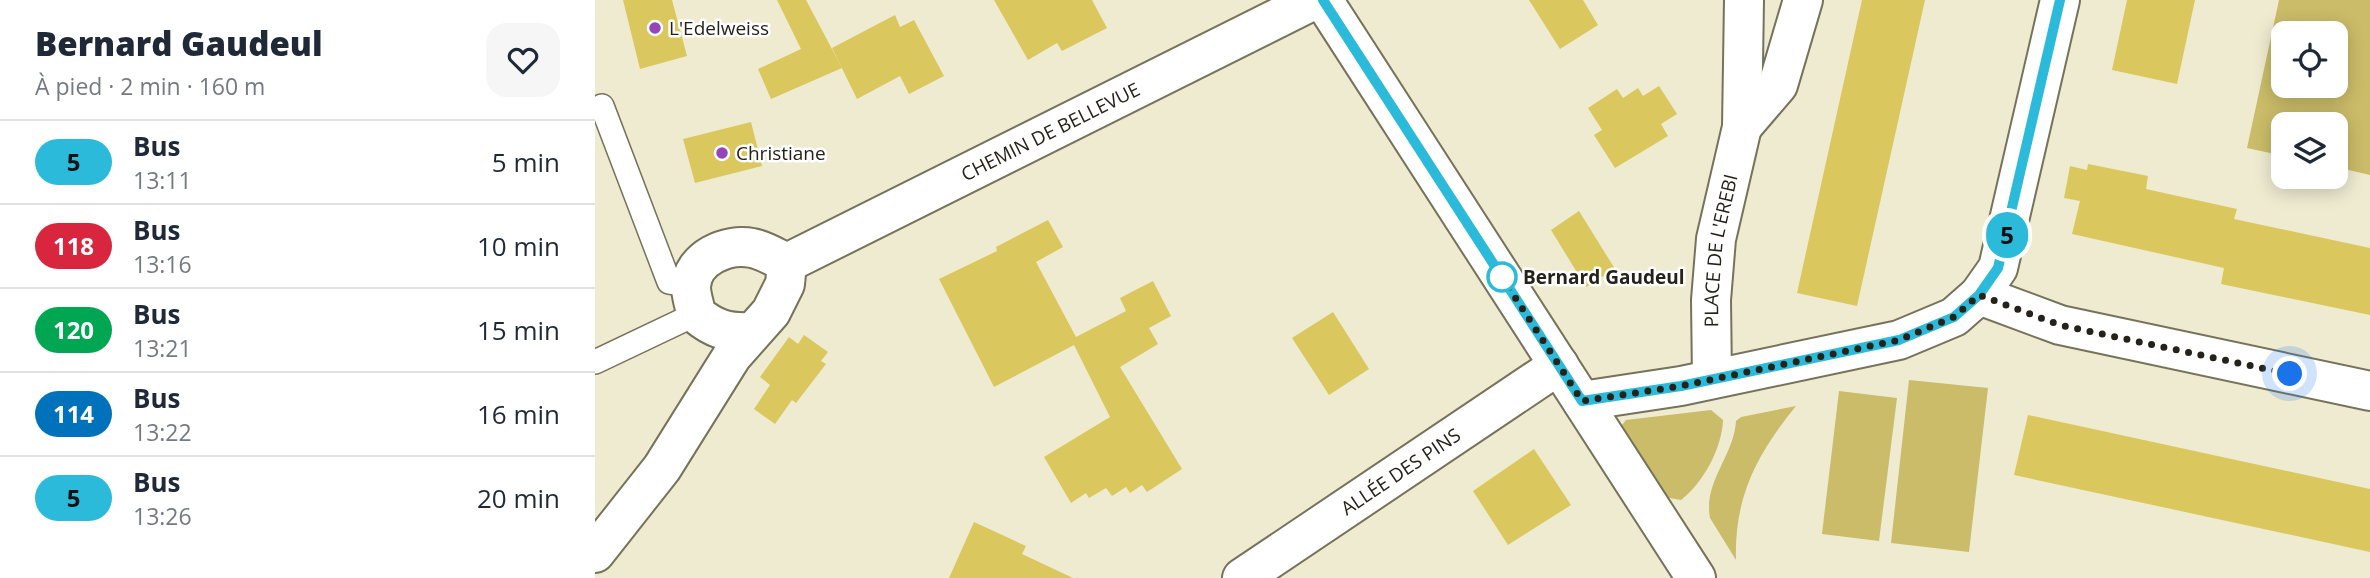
<!DOCTYPE html>
<html lang="fr">
<meta charset="utf-8">
<style>
body{margin:0;font-family:"Open Sans",sans-serif;background:#f6f6f7;color:#1f2937;height:100vh;display:flex;flex-direction:column;font-size:26px;white-space:nowrap}
*{box-sizing:border-box;margin:0}
p{font-size:23px;color:#747a83}
.icon{flex:none;width:38px;height:38px;fill:none;stroke:currentColor;stroke-width:2;stroke-linecap:round;stroke-linejoin:round}
.map{position:relative;flex:1;overflow:hidden}
.details{display:flex;flex-direction:column;background:#fff;width:595px}
.details>*{flex:none}
.badge{padding:0 14px;border-radius:23px;font-size:24px;line-height:46px}
.controls{position:absolute;left:1676px;top:21px;display:grid;gap:14px}
.controls a{display:grid;place-items:center;width:77px;height:77px;border-radius:14px;background:#fff;box-shadow:0 4px 18px #0003;font-size:35px}
.you{position:absolute;width:35px;height:35px;margin:-18px;border:5px solid #fff;border-radius:50%;background:#1a73e8;box-shadow:0 0 0 10px #1a73e833}
.map>.badge{position:absolute;translate:-50% -50%;box-shadow:0 0 0 4px #fff}
.round{display:grid;place-items:center;flex:none;width:74px;height:74px;border-radius:21px;background:#f6f6f7}
.head{display:flex;align-items:center;justify-content:space-between;height:119px;padding:0 35px}
h1{font-size:33px;font-weight:800;line-height:52px}
ul{padding:0;list-style:none}
li{display:flex;align-items:center;gap:21px;height:84px;padding:0 35px;border-top:2px solid #e0e1e3}
li div{flex:1}
li b{display:block;font-size:26px}
li em{font-style:normal}
li .badge{min-width:77px;font-weight:700;text-align:center}
main{display:flex;flex:1;min-height:0}
.map>svg:first-child{display:block}
</style>
<main>
<section class="details">
<div class="head"><div><h1>Bernard Gaudeul</h1><p>À pied · 2 min · 160 m</p></div><a class="round"><svg class="icon" aria-label="heart" viewBox="0 0 24 24"><path d="M12 20l-8-8c-3-5 5-10 8-4 3-6 11-1 8 4z"/></svg></a></div>
<ul>
<li><span class="badge" style="background:#2bbada;color:#111">5</span><div><b>Bus</b><p>13:11</p></div><em>5 min</em></li>
<li><span class="badge" style="background:#d7263d;color:#fff">118</span><div><b>Bus</b><p>13:16</p></div><em>10 min</em></li>
<li><span class="badge" style="background:#00a651;color:#fff">120</span><div><b>Bus</b><p>13:21</p></div><em>15 min</em></li>
<li><span class="badge" style="background:#0072bc;color:#fff">114</span><div><b>Bus</b><p>13:22</p></div><em>16 min</em></li>
<li><span class="badge" style="background:#2bbada;color:#111">5</span><div><b>Bus</b><p>13:26</p></div><em>20 min</em></li>
</ul>
</section>
<div class="map">
<svg width="1775" height="578" viewBox="0 0 1775 578">
<rect width="100%" height="100%" fill="#efebd1"/>
<g fill="#cabc68" fill-rule="evenodd">
<path d="M1684,0H1775V175L1741,167V124H1689V156L1652,148ZM1689,33H1741V86H1689Z"/>
<polygon points="1314,380 1393,388 1374,552 1296,543"/>
<polygon points="1244,391 1302,398 1284,541 1227,534"/>
<path d="M1201,406C1162,454 1139,497 1141,560L1115,518C1108,482 1139,456 1141,421L1146,417Z"/>
<path d="M1116,410L1128,420C1127,448 1108,483 1086,500L1069,497L1027,425L1031,420Z"/>
</g>
<g fill="#dac75e">
<polygon points="28,0 77,0 92,56 45,69"/>
<polygon points="182,0 211,0 247,68 176,99 163,69 206,49"/>
<polygon points="399,0 497,0 512,28 467,51 462,43 433,60"/>
<polygon points="934,0 988,0 1003,25 965,49"/>
<polygon points="1267,0 1330,0 1262,306 1202,293"/>
<polygon points="1532,0 1600,0 1582,84 1517,70"/>
<polygon points="300,15 305,27 319,20 349,76 314,94 305,76 262,99 237,48"/>
<polygon points="1064,86 1082,114 1066,124 1073,136 1020,168 999,135 1007,130 993,108 1022,89 1028,98 1043,88 1048,96"/>
<polygon points="156,122 167,166 100,183 88,139"/>
<polygon points="1493,164 1553,176 1551,189 1642,209 1639,219 1775,248 1775,315 1626,284 1629,268 1477,234 1485,201 1469,198 1475,166 1492,170"/>
<polygon points="984,211 1020,269 991,287 956,230"/>
<polygon points="453,220 468,247 441,262 481,337 531,311 525,298 558,281 576,316 554,328 563,344 525,367 587,469 552,492 547,485 535,493 531,487 517,496 511,488 494,498 491,493 476,503 449,457 515,417 479,345 399,387 344,279 402,251 401,247"/>
<polygon points="738,312 774,369 734,395 697,338"/>
<polygon points="209,335 233,352 226,361 231,364 201,403 197,400 180,424 159,409 175,385 165,377 194,337 203,344"/>
<polygon points="1433,415 1775,489 1775,552 1419,475"/>
<polygon points="939,449 976,505 913,545 878,491"/>
<polygon points="379,522 431,546 427,554 478,578 354,578"/>
</g>
<g fill="none" stroke-linecap="round" stroke-linejoin="round">
<g stroke="#76725b" stroke-width="26">
<g id="service">
<polyline points="7,106 74,282 96,285"/>
<polyline points="0,362 101,314"/>
</g>
</g>
<g stroke="#76725b" stroke-width="42">
<g id="minor">
<polyline points="728,0 1101,578"/>
<polyline points="1147,127 1183,85 1208,0"/>
<polyline points="1384,295 1465,325 1775,391"/>
<path id="s1" d="M155,332C132,333 119,329 101,314C100,306 96,296 96,287C97,258 132,243 157,248C169,250 181,258 192,263L719,0"/>
<path id="s2" d="M1117,378L1116,300L1121,239L1147,127L1149,0"/>
<polyline points="987,401 1086,386 1304,340 1359,317 1384,295 1403,268 1465,0"/>
<polyline points="0,553 67,468 137,356 176,312 190,284 192,263"/>
<path id="s3" d="M647,578L964,365"/>
</g>
</g>
<use href="#service" stroke="#fff" stroke-width="23"/>
<use href="#minor" stroke="#fff" stroke-width="38"/>
</g>
<g fill="none" stroke-linecap="round" stroke-linejoin="round">
<g stroke="#fff" stroke-width="16">
<polyline id="line" points="728,0 987,401 1086,386 1304,340 1359,317 1384,295 1403,268 1465,0"/>
</g>
<use href="#line" stroke="#2bbada" stroke-width="10"/>
<polyline stroke="#252319" stroke-width="7" stroke-dasharray="0 12.6" points="907,277 987,401 1086,386 1304,340 1359,317 1384,295 1465,325 1695,374"/>
</g>
<g fill="#9446b7" stroke="#fff" stroke-width="2.5">
<circle cx="60" cy="28" r="7"/>
<circle cx="127" cy="153" r="7"/>
</g>
<circle fill="#fff" stroke="#2bbada" stroke-width="3.5" cx="907" cy="277" r="14"/>
<g text-anchor="middle" stroke-width="5" stroke-linejoin="round" paint-order="stroke">
<g font-size="19" fill="#252319" stroke="#fff" text-anchor="start">
<text x="74" y="35">L'Edelweiss</text>
<text x="141" y="160">Christiane</text>
</g>
<g font-size="19" fill="#252319" stroke="#fff">
<text dy="7" stroke="none"><textPath href="#s1" startOffset="500">CHEMIN DE BELLEVUE</textPath></text>
<text dy="7" stroke="none"><textPath href="#s2" startOffset="128">PLACE DE L'EREBI</textPath></text>
<text dy="7" stroke="none"><textPath href="#s3" startOffset="191">ALLÉE DES PINS</textPath></text>
</g>
<g font-size="19" font-weight="bold" fill="#252319" stroke="#fff" text-anchor="start">
<text x="928" y="284">Bernard Gaudeul</text>
</g>
</g>
</svg>
<div class="controls">
<a><svg class="icon" aria-label="locate" viewBox="0 0 24 24"><circle cx="12" cy="12" r="6"/><path d="M12 2v4M12 18v4M2 12h4M18 12h4"/></svg></a>
<a><svg class="icon" aria-label="layers" viewBox="0 0 24 24"><path d="M12 4l9 5-9 5-9-5zM3 14l9 5 9-5"/></svg></a>
</div>
<div class="you" style="left:1695px;top:374px"></div>
<b class="badge" style="left:1412px;top:235px;background:#2bbada;color:#111">5</b>
</div>
</main>
